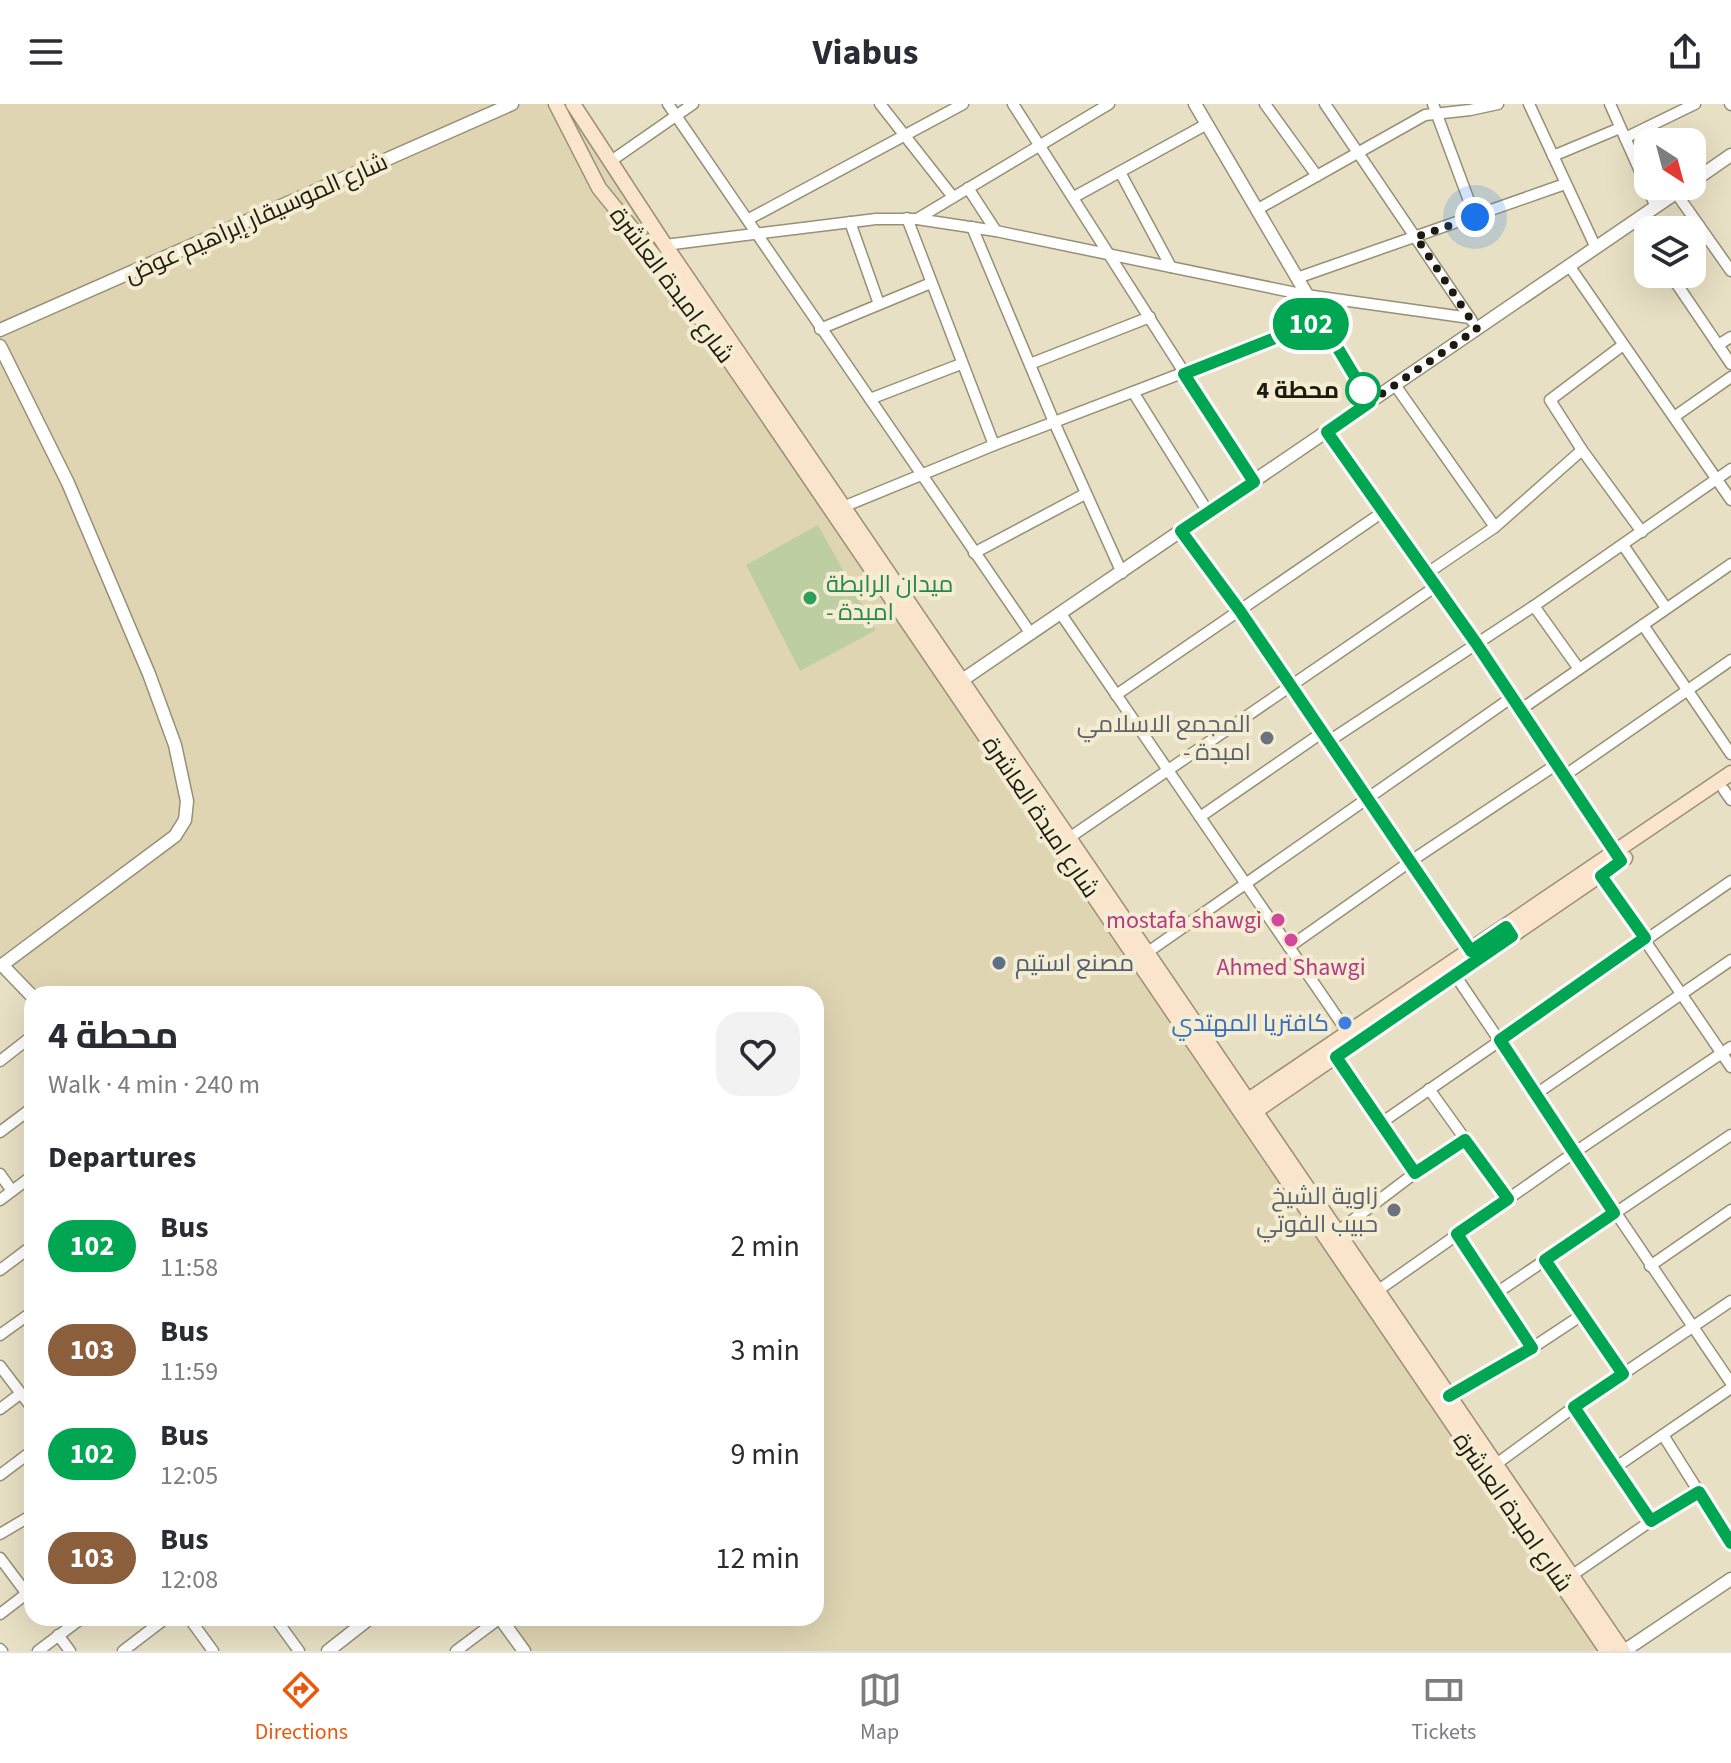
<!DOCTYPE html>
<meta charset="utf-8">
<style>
body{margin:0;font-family:"Source Sans 3",Cairo,sans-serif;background:#f2f2f3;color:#2b2b33;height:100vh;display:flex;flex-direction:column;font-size:30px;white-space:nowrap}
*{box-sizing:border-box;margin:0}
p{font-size:26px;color:#7c7c81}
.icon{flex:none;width:44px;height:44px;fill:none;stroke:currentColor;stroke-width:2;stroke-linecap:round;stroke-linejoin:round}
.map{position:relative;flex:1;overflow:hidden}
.side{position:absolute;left:24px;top:882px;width:800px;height:640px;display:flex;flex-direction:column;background:#fff;border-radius:24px;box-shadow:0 8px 32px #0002}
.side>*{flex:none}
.badge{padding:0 16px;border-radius:26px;font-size:28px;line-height:52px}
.needle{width:52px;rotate:144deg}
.fabs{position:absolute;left:1634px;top:24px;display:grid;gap:16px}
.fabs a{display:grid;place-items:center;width:72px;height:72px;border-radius:16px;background:#fff;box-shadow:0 8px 32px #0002;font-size:40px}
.you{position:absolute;width:40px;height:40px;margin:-20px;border:6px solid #fff;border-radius:50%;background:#1a73e8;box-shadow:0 0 0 12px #1a73e833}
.map>.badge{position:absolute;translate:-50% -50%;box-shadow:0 0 0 4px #fff}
h2{padding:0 24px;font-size:30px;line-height:72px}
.round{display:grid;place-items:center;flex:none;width:84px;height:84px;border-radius:24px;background:#f2f2f3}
.overview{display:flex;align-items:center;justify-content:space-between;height:136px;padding:0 24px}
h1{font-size:38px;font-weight:700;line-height:60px}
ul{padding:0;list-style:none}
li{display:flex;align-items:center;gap:24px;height:104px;padding:0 24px}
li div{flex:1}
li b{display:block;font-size:30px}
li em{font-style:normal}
li .badge{min-width:88px;font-weight:700;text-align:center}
header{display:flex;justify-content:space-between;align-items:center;height:104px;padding:0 24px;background:#fff;font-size:36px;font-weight:700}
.dock{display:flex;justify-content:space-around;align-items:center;height:112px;border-top:2px solid #e1e1e2;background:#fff;font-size:22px;color:#7c7c81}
.dock a{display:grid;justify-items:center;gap:4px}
.dock .on{color:#ea580c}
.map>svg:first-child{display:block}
</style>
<header><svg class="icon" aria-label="menu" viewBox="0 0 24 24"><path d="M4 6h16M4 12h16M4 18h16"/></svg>Viabus<svg class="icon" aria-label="share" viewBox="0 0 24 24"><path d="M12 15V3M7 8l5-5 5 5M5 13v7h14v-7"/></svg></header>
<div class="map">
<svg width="1731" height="1547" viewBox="0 0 1731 1547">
<rect width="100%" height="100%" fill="#e8e0c4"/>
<polygon fill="#dfd5b3" points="0,0 565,0 1340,1129 1605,1547 529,1547 503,1514 816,1514 816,890 32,890 32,904 0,863"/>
<polygon fill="#bdcea3" points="818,421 876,526 800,567 746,461"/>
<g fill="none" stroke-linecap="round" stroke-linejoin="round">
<g stroke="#979076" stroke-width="13">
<g id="minor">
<polyline points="668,0 1031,530"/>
<polyline points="880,0 953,93"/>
<polyline points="1013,0 1254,378"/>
<polyline points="1265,0 1317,72"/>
<polyline points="1325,0 1472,217"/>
<polyline points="1433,0 1475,113"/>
<polyline points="1529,0 1596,144"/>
<polyline points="1610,0 1656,103"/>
<polyline points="1730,0 1731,1"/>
<polyline points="1625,34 1695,0"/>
<polyline points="1553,52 1620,24"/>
<polyline points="611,57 693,0"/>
<polyline points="1120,68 1171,163"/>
<polyline points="968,84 996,127"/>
<polyline points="1676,89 1731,167"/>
<polyline points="1074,93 1207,20"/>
<polyline points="1258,105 1425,11 1470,6 1498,0"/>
<polyline points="907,114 994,341"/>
<polyline points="749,115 963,0"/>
<polyline points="917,115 1109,0"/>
<polyline points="1635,117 1648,137"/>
<polyline points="850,118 879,200"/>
<polyline points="972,123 1054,318 1122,469"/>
<polyline points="665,141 876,115 917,115 996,127 1306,191 1470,214"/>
<polyline points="1570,163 1731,396"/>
<polyline points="1670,170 1731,260"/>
<polyline points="1297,174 1565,80"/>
<polyline points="820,225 931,179"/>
<polyline points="1623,241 1550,296 1582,346 1642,428"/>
<polyline points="1718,241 1731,233"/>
<polyline points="1030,260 1150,213"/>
<polyline points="1395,281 1495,423"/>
<polyline points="1133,288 1208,408"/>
<polyline points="870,295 961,260"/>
<polyline points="1674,313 1731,273"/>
<polyline points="1327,328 1476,539 1618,752"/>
<polyline points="843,403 994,341 1321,216"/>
<polyline points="1181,427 1240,507 1471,847"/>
<polyline points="1623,441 1666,504"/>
<polyline points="974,449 1085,390"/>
<polyline points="1426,470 1495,423 1582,346"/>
<polyline points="1534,502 1579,565"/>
<polyline points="1061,510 1348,929"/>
<polyline points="1643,521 1731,650"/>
<polyline points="1116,591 1383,408"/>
<polyline points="1520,606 1731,460"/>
<polyline points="1329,637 1534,502 1731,365"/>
<polyline points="1564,672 1731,556"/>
<polyline points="1724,686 1731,696"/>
<polyline points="1200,713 1323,628"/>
<polyline points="1069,734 1435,483"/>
<polyline points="1601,772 1731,963"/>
<polyline points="1289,843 1411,757 1557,660"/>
<polyline points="1148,848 1511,594"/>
<polyline points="1455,871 1731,1279"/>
<polyline points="1336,953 1415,1069"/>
<polyline points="0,957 32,932"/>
<polyline points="1429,985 1508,1095"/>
<polyline points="1536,990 1731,856"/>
<polyline points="1381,1019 1731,777"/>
<polyline points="0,1028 32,1004"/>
<polyline points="0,1070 12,1087"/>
<polyline points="0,1096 32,1072"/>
<polyline points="1337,1128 1415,1069 1465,1036"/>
<polyline points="1457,1130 1532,1244"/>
<polyline points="1545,1156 1623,1270"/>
<polyline points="1650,1162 1731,1106"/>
<polyline points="0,1166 32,1142"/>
<polyline points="1377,1187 1575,1048 1731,943"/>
<polyline points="1495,1190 1731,1031"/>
<polyline points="0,1231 32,1208"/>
<polyline points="0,1262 32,1304"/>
<polyline points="1449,1292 1532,1244 1582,1211"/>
<polyline points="1574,1303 1651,1417"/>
<polyline points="0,1305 20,1290"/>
<polyline points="1663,1331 1731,1439"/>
<polyline points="1495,1361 1574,1303 1731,1197"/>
<polyline points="1616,1363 1731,1284"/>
<polyline points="0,1371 32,1347"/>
<polyline points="0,1430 32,1411"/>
<polyline points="0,1454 27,1490"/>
<polyline points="1571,1472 1651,1417 1699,1388"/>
<polyline points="0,1510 30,1487"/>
<polyline points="189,1514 213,1547"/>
<polyline points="275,1514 299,1547"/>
<polyline points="58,1531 70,1547"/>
<polyline points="0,1545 2,1547"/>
<polyline points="38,1547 82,1514"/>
<polyline points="123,1547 166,1514"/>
<polyline points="456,1547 500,1514"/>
</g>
</g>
<g stroke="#979076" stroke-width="15">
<g id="tertiary">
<polyline points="1195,0 1370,298"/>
<polyline points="1692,78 1731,51"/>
<polyline points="0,226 512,0"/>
<polyline points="0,242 68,379 149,570 175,641 187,697 185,716 175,732 2,861 32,892"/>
<polyline points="955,581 1686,82"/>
<polyline points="500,1514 524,1547"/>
<polyline points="328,1547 370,1514"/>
<polyline points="1624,1547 1731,1475"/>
</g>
</g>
<g stroke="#979076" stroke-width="17">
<g id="secondary">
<polyline points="556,0 599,84 676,179 764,307 1607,1547"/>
<polyline points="573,0 665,141 1623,1547"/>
<polyline points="1241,1001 1731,669"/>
<polyline points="1250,1011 1625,754"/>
</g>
</g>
<use href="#minor" stroke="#fff" stroke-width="10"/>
<use href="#tertiary" stroke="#fff" stroke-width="12"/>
<use href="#secondary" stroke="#fbe4cc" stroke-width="14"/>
</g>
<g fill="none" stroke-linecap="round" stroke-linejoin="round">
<g stroke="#fff" stroke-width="18">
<polyline id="line" points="1449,1292 1532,1244 1457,1130 1508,1095 1465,1036 1415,1069 1336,953 1512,832 1506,823 1471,847 1240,507 1181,427 1254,378 1184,270 1321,216 1370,298 1327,328 1476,539 1621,757 1601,772 1645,834 1500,936 1614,1109 1545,1156 1623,1270 1574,1303 1651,1417 1699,1388 1731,1439"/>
</g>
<use href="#line" stroke="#00a651" stroke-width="12"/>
<polyline stroke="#1d1a10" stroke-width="8" stroke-dasharray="0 14.4" points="1363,286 1370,298 1477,225 1416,133 1475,113"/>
</g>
<circle fill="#fff" stroke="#00a651" stroke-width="4" cx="1363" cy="286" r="16"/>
<circle fill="#2e9e5b" stroke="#f5edd1" stroke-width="3" cx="810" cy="494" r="8"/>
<g fill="#6b7280" stroke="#f5edd1" stroke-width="3">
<circle cx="1267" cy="634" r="8"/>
<circle cx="1394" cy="1106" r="8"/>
</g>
<g fill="#d1479c" stroke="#f5edd1" stroke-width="3">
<circle cx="1278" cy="816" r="8"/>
<circle cx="1291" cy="836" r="8"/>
</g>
<circle fill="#5c6f8a" stroke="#f5edd1" stroke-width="3" cx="999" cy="859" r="8"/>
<circle fill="#3f7fe0" stroke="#f5edd1" stroke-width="3" cx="1345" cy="919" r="8"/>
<g text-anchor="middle" stroke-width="8" stroke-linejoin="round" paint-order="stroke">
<g font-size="24" fill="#1d1a10" stroke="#f5edd1">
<text transform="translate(256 114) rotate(-24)" y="8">شارع الموسيقار إبراهيم عوض</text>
<text transform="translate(672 181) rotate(53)" y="8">شارع امبدة العاشرة</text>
<text transform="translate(1041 713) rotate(56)" y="8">شارع امبدة العاشرة</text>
<text transform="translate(1513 1408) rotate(55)" y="8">شارع امبدة العاشرة</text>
</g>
<g font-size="24" font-weight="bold" fill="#1d1a10" stroke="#f5edd1" text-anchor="end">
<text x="1339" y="294">محطة 4</text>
</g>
<g font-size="24" fill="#27864d" stroke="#f5edd1" text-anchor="start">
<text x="826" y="488">ميدان الرابطة<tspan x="826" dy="28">- امبدة</tspan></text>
</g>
<g font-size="24" fill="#5b616d" stroke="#f5edd1" text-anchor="end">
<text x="1251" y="628">المجمع الاسلامي<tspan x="1251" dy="28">- امبدة</tspan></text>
<text x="1378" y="1100">زاوية الشيخ<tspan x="1378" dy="28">حبيب الفوتي</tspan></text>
</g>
<g font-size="24" fill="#b23c85" stroke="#f5edd1" text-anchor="end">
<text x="1262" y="824">mostafa shawgi</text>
<text x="1291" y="871" text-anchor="middle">Ahmed Shawgi</text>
</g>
<g font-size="24" fill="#4e5e75" stroke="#f5edd1" text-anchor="start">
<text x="1015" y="867">مصنع استيم</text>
</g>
<g font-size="24" fill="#366cbe" stroke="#f5edd1" text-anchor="end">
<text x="1329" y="927">كافتريا المهتدي</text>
</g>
</g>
</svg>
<div class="fabs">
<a><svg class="needle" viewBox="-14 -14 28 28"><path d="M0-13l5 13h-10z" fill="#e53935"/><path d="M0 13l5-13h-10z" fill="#7c7c81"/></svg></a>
<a><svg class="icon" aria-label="layers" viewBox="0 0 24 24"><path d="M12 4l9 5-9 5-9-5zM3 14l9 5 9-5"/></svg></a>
</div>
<div class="you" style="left:1475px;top:113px"></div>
<b class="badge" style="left:1311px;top:220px;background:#00a651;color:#fff">102</b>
<section class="side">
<div class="overview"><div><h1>محطة 4</h1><p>Walk · 4 min · 240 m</p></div><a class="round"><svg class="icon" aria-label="heart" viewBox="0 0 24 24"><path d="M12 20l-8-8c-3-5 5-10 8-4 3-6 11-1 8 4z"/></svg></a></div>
<h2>Departures</h2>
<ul>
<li><span class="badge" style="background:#00a651;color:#fff">102</span><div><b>Bus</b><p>11:58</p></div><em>2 min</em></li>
<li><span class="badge" style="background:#8b5e3c;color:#fff">103</span><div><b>Bus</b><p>11:59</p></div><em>3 min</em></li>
<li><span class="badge" style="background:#00a651;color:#fff">102</span><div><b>Bus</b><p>12:05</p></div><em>9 min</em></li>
<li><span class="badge" style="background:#8b5e3c;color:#fff">103</span><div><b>Bus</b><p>12:08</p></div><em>12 min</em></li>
</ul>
</section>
</div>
<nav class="dock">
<a class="on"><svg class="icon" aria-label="directions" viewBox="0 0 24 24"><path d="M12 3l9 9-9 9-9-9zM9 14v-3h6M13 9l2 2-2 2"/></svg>Directions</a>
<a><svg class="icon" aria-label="map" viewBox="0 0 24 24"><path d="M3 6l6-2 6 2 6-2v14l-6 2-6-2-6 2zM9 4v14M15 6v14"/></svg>Map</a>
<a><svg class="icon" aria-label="tickets" viewBox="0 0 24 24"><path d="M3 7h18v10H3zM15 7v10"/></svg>Tickets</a>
</nav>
